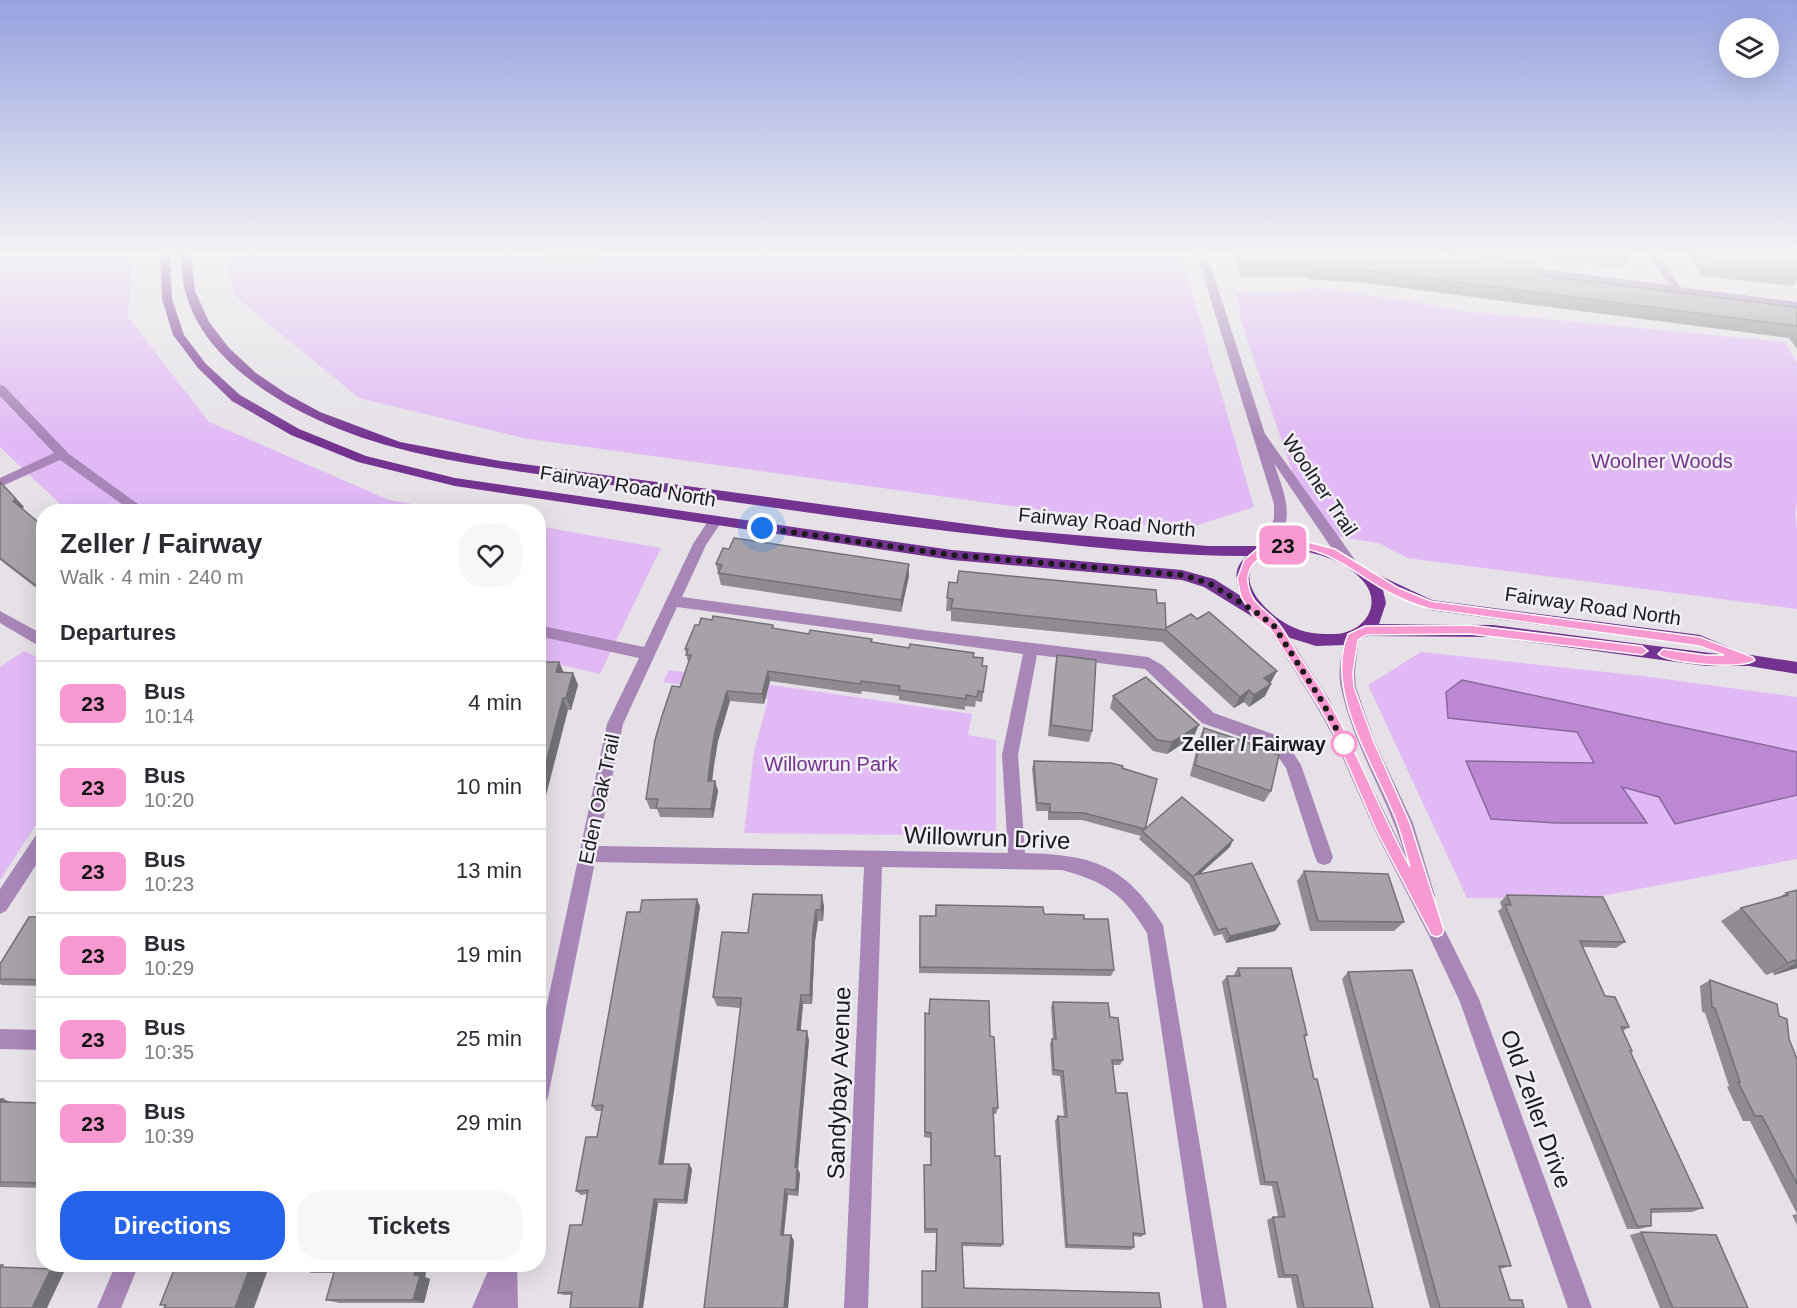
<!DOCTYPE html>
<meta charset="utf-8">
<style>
body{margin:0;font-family:Arial,sans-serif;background:#f7f7f7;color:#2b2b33;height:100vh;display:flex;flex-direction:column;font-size:22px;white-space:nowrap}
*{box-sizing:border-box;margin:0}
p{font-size:20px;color:#7c7c81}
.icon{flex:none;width:33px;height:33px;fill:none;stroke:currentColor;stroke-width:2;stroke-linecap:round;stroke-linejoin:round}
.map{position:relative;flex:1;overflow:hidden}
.drawer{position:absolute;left:36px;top:504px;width:510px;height:768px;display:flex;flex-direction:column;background:#fff;border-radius:24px;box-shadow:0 6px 24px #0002}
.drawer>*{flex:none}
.badge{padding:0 12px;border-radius:9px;font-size:21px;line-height:39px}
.fabs{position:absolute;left:1719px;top:18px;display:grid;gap:12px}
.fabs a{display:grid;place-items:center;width:60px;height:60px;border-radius:50%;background:#fff;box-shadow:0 6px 24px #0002;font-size:30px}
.you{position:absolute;width:30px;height:30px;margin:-15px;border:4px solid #fff;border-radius:50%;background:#1a73e8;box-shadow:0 0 0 9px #1a73e833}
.map>.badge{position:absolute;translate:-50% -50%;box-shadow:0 0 0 3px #fff}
h2{padding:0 24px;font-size:22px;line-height:54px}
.round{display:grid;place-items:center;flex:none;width:63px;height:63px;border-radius:24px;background:#f7f7f7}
.summary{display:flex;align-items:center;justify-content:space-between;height:102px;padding:0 24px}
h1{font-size:28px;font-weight:700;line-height:45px}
.button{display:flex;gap:12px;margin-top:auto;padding:12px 24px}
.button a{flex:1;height:69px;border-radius:24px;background:#2563eb;color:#fff;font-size:24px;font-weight:700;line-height:69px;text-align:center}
.button a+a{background:#f7f7f7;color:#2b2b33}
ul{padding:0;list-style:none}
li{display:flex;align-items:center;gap:18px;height:84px;padding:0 24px;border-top:2px solid #e1e1e2}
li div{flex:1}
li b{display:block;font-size:22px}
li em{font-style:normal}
li .badge{min-width:66px;font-weight:700;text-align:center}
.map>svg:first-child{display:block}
</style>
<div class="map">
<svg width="1797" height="1308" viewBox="0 0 1797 1308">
<rect width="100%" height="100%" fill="#e5e1e7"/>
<g fill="#e1baf5">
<polygon points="0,255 132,255 128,317 209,422 389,500 453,511 73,512 61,505 0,447"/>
<polygon points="225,255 1181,255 1254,507 1183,530 523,438 359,398 235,296"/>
<polygon points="1318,288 1410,301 1462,311 1785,342 1797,363 1797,502 1795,513 1797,529 1797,609 1407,558 1379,543 1339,537 1306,512 1240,318 1241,316 1236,293 1273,294"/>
<polygon points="538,526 661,548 600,674 539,660"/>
<polygon points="24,651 43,660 43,814 0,880 0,667"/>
<polygon points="1421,652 1643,676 1797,697 1797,859 1591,898 1467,898 1368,685"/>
<polygon points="669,670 972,714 968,735 996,740 996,836 744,833 754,752 768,699 663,682"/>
</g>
<polygon fill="#bc88d4" stroke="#8c679d" stroke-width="1.5" points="1462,680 1797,752 1797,795 1675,824 1659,797 1622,787 1647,823 1556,823 1491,819 1466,761 1594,763 1577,732 1448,718 1446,692"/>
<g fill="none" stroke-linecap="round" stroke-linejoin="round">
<g fill="#a886b8" fill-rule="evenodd">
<path d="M1197,255H1207L1265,434L1353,557L1355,561L1353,565H1343L1274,463C1286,499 1295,515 1275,551L1270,553L1263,548L1274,518V504Z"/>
<polygon points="1649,255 1659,255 1680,287 1797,302 1797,308 1518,272 1513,269 1518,266 1669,285"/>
<polygon points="0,385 4,386 69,454 149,512 133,512 60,460 0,487 0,478 54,453 0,396"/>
<path d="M715,516L722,521L706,545L682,597L932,631L1148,657L1162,665L1214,713L1284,738L1301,765L1333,857L1330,863L1324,865L1318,863L1315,857L1286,768L1272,748L1202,723L1145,669L1037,655L1018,755L1025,853C1094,855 1125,865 1163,925L1227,1308H1203L1147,933C1123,894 1106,882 1062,870L882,867L868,1308H844L864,867L595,862L548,1097L545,1104L538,1107V1046L607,724L639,658L538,636V625L644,647L693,544L710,518ZM677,607L1023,654L1002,755L1008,853L598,846L623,724Z"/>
<polygon points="0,611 44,635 44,649 0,623"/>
<path d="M1274,620L1279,622L1329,699L1404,852C1387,796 1353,745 1341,688C1337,672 1342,653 1345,637L1347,633H1357L1359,637L1355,673L1356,687L1375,742L1413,823L1435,896L1431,902L1479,999L1592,1308H1568L1460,1002L1429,936L1375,831L1334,738L1317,707L1267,626L1269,622Z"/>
<polygon points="44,829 44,853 6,911 0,914 0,889 38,832"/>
<polygon points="0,1029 44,1030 44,1050 0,1049"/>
<polygon points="116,1264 139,1264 121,1308 97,1308"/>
<polygon points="491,1264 517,1264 518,1308 472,1308"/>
</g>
<path fill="#743390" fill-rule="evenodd" d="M160,255H170L172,299L184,335L206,364L240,395L299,429L366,456L455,478L952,550L1182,570L1214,579L1241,596C1235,581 1233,567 1247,556C1176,556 1106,549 1036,541C919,529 803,512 686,495C634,488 582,481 530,473C455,462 383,451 314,418C262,394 199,350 185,290C182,279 182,266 181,255H191L195,291L209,322L229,348L256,373L287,394L320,412L400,442L500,461L1004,529L1208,546H1261L1293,539L1323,546L1344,554L1370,571L1432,600L1700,635L1745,654L1797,662V674L1749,666H1706L1493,637L1368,636L1346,645L1316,646L1284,636L1204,587L1182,580L952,560L455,486L358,462L291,435L232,401L198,368L173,335L162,299ZM1293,549C1318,553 1346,561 1363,581C1384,605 1363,633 1335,634C1321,634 1308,634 1295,628C1269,618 1225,575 1266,555C1274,551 1285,551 1293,549ZM1383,590L1430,610L1698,646L1718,654L1493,625L1379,624L1386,603Z"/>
</g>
<g fill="#8f8b90">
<polygon points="545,255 595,255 594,260 547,260"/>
<polygon points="1236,255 1414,255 1450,257 1451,255 1450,255 1630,255 1623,267 1621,268 1530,257 1527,263 1538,275 1797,307 1797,349 1789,338 1365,283 1308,279 1308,277 1241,277 1235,260"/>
<polygon points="1690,255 1796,255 1797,257 1797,280 1792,286 1701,276"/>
<polygon points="0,481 24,507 22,508 44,527 44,594 0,560"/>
<polygon points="716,564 909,576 901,612 721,585"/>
<polygon points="947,598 1157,603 1166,628 1197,619 1277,671 1270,683 1271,684 1265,696 1249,707 1244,702 1234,708 1162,642 951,621 951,611 946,611"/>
<polygon points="699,625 773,625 774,629 809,634 872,639 872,642 974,657 982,666 987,666 982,702 976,701 975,707 965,706 965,710 899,700 899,696 862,691 861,694 770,681 764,704 730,701 718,741 714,765 712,781 715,781 718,791 713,818 660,817 657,809 650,809 646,799 680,687 688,662 685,649"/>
<polygon points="1057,655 1092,731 1089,742 1048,736 1055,666"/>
<polygon points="559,662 564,673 573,673 578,685 571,710 568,710 540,673"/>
<polygon points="1113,696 1194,736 1167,754 1153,751 1110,708"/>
<polygon points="1204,728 1250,745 1271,791 1264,802 1190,776 1199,739"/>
<polygon points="1034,761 1122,768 1145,829 1230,847 1200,874 1280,924 1275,931 1226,943 1222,934 1214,936 1189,884 1139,839 1141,836 1082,820 1048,820 1048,811 1036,811 1032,769"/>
<polygon points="1304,871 1404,922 1394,931 1310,931 1297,881"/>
<polygon points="1797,890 1797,968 1774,975 1773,972 1766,975 1721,921 1741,908 1779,897 1786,893"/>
<polygon points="1507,895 1625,942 1616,948 1583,947 1605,996 1629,1027 1623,1031 1632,1051 1630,1051 1703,1208 1692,1212 1651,1213 1651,1226 1640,1229 1627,1229 1498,911 1502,908 1500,902"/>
<polygon points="936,905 1044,914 1084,919 1114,970 1111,976 919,973 920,916 935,916"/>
<polygon points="700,906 663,1164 689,1164 692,1169 687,1204 658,1203 643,1308 570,1308 572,1295 564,1295 558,1293 582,1225 587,1194 581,1195 576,1191 597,1137 602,1111 596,1111 592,1106 640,912"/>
<polygon points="824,906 823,921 818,921 815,941 812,1004 803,1004 800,1030 809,1040 798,1169 800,1174 798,1196 788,1195 784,1235 791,1235 794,1241 788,1308 740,1008 717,1006 713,997 748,933"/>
<polygon points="44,909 44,986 2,985 0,984 0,979"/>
<polygon points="1238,968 1307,1035 1304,1038 1314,1079 1373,1308 1297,1308 1291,1278 1278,1278 1267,1220 1273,1217 1278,1217 1272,1186 1260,1185 1222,982 1227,976 1234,976 1234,974"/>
<polygon points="1348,972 1511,1266 1500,1269 1510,1300 1524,1308 1430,1308 1342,979"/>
<polygon points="1710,980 1779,1016 1797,1059 1797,1225 1792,1215 1797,1214 1750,1121 1743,1121 1727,1087 1729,1086 1705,1013 1702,1012 1700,986"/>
<polygon points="1053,1002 1110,1017 1123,1060 1120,1065 1113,1065 1116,1093 1145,1234 1141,1237 1133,1236 1134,1247 1131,1250 1065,1248 1055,1121 1058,1116 1064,1117 1060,1076 1052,1075 1050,1044 1052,1039 1053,1039 1051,1007"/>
<polygon points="925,1020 990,1036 998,1108 996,1114 994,1114 995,1156 1003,1244 1001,1247 962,1246 921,1308 935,1271 936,1233 924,1233 924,1169 931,1165 930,1138 924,1137"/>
<polygon points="0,1099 11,1103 44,1103 44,1188 0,1187"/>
<polygon points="1641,1232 1748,1308 1660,1308 1630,1235"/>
<polygon points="300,1264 428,1264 425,1277 430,1279 424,1303 339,1303 326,1300 334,1273 312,1273 299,1269"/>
</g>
<g fill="#747176">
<polygon points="1630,256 1623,267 1621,268 1628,257"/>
<polygon points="5,487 24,507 21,509 13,501"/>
<polygon points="909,564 909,576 901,612 901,600"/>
<polygon points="559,662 564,674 556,672"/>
<polygon points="768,671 770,681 764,704 762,694"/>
<polygon points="1277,671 1271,682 1259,690 1264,678"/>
<polygon points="573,673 578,685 571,710 566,698"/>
<polygon points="1271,684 1265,696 1249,707 1254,695"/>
<polygon points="1249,690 1244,702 1234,708 1240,697"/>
<polygon points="727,691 730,701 718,741 714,765 711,790 708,781 711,755 715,731"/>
<polygon points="563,698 568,710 538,827 538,793"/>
<polygon points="1199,725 1194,736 1167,754 1172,742"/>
<polygon points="715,781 718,791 713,818 711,809"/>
<polygon points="1233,840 1230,847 1194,879 1195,875"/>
<polygon points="822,895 824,906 823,921 821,910"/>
<polygon points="697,899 700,906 663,1169 659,1164"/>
<polygon points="816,910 818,921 815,941 812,1004 810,995 813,930"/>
<polygon points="1280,924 1275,931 1226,943 1230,936"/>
<polygon points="1795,960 1773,972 1766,975 1788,963"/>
<polygon points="1797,963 1797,968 1774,975"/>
<polygon points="801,995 803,1004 800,1039 797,1030"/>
<polygon points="807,1031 809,1040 798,1169 800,1174 798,1196 796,1190 795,1167"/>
<polygon points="3,1099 21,1106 0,1102"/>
<polygon points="689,1164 692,1169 687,1204 684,1200"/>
<polygon points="785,1189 788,1195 783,1240 781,1235"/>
<polygon points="654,1199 658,1203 643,1308 639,1308"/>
<polygon points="791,1235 794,1241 788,1308 784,1308"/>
<polygon points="251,1264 270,1264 254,1308 235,1308"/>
<polygon points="417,1264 428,1264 425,1277 430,1279 424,1303 413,1300 414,1275"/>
<polygon points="51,1269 64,1272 47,1308 32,1308"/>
</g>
<g fill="#a6a2a8" stroke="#747176" stroke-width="1.5">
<polygon points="1241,255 1414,255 1452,257 1452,255 1467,255 1535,264 1538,275 1797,307 1797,326 1370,271 1312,267 1312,265 1245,265"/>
<polygon points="1612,255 1630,255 1630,256 1628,257"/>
<polygon points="1711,255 1796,255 1797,257 1797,268 1713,259"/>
<polygon points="0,482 16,499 13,501 44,527 44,591 38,587 0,558"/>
<polygon points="734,538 909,564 901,600 718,573 722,565 716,564 723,548 729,549"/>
<polygon points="959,571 1156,590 1157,603 1165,603 1166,628 1191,614 1197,619 1209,612 1277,671 1264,678 1271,684 1254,695 1249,690 1240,697 1166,630 951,608 953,599 947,598 949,582 957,583"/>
<polygon points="713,616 773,625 772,628 809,634 810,630 872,639 871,642 909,648 910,644 974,653 973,657 983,658 982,666 987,666 983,692 978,691 977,697 966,695 966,699 899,690 900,686 861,681 860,684 768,671 762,694 727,691 715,731 711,755 708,781 715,781 711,809 656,808 658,799 646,799 655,740 662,716 672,686 680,687 691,655 686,655 688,649 685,649 695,625 699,625 701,618 712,620"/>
<polygon points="1057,655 1096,660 1092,731 1051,725"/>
<polygon points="543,662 559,662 556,672 573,673 566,698 563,698 538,793 538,673 540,673"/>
<polygon points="1146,677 1199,725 1172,742 1157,740 1113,696"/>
<polygon points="1204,728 1250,743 1250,745 1279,755 1271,791 1195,765"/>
<polygon points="1034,761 1111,763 1123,766 1122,768 1157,779 1145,829 1182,797 1233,840 1195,875 1252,863 1280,924 1230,936 1226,928 1218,930 1193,877 1142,831 1145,829 1084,813 1050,812 1050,804 1037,803"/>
<polygon points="1304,871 1388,874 1404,922 1318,921"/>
<polygon points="1797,890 1797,963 1795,960 1788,963 1741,908 1788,895 1786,893"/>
<polygon points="753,894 822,895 821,910 816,910 813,930 810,995 801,995 797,1030 807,1031 795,1167 797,1167 796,1190 785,1189 781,1235 791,1235 784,1308 704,1308 741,1003 741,998 713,997 722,932 748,933"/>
<polygon points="1507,895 1603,897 1625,942 1580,941 1605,996 1615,997 1629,1027 1621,1027 1632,1051 1630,1051 1703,1208 1651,1209 1651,1226 1637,1226 1505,905 1511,905"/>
<polygon points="697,899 659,1164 689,1164 684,1200 654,1199 639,1308 570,1308 572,1292 558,1293 570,1225 582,1225 588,1190 576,1191 586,1137 597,1137 603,1105 592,1106 627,912 640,912 642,900"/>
<polygon points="936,905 1043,907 1044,914 1084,915 1084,919 1108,919 1114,970 920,967 920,916 936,916"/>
<polygon points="44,909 44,980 0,979 0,964 29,917 39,917"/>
<polygon points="1238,968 1291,968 1307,1035 1304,1035 1314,1079 1317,1079 1373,1308 1304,1308 1297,1275 1284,1275 1273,1217 1285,1217 1277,1182 1265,1182 1227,976 1240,976"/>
<polygon points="1412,970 1511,1266 1499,1266 1510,1300 1522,1300 1524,1308 1440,1308 1348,972"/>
<polygon points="1710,980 1777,1004 1779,1016 1787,1019 1789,1039 1797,1059 1797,1184 1762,1116 1755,1116 1738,1082 1740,1082 1715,1008 1712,1007"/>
<polygon points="930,999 989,1001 990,1036 994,1037 998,1108 993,1108 995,1156 1000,1156 1003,1244 962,1243 964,1288 1159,1293 1161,1308 922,1308 922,1271 936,1271 937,1229 925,1229 924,1165 931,1165 931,1133 925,1132 925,1013 929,1014"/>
<polygon points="1053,1002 1108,1003 1110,1017 1118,1018 1123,1060 1112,1060 1116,1093 1127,1093 1145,1234 1133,1233 1134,1247 1067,1245 1058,1116 1067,1117 1063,1071 1054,1070 1052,1039 1056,1039"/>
<polygon points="0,1099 3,1099 0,1102 44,1103 44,1183 0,1182"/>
<polygon points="1641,1232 1716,1235 1748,1308 1673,1308"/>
<polygon points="182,1264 251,1264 235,1308 164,1308 166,1305 160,1305 174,1270 180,1269"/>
<polygon points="300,1264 417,1264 414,1275 420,1276 413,1300 326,1300 335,1269 299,1269"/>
<polygon points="0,1265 3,1265 2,1267 51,1269 32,1308 0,1308"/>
</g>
<linearGradient id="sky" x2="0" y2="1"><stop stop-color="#96a2e0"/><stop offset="0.58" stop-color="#f3f2f4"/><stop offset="1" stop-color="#f3f2f4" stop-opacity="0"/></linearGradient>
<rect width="1797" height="438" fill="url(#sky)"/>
<path fill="#f899d1" stroke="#fff" stroke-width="1.5" d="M1281,541L1308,542L1335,549L1397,587L1431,601L1700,637L1753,657L1755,660C1747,670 1666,664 1658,654L1663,649L1706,655H1724L1699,646L1430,609C1416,605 1401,599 1388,592C1353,573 1323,542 1281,549C1266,551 1246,564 1248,581C1250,605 1266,608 1279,624C1286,633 1292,644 1298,654C1316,681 1334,707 1347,736C1369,780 1387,825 1410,867C1406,853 1402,837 1397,823C1377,769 1323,692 1348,634L1365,626L1470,625L1642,646L1648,651L1642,655L1470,634L1367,635L1358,640L1353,673L1354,687L1374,742L1410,823L1444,930L1442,935L1437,937L1431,935L1376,830L1336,738L1319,707L1270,629L1253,616L1241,597L1237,579L1244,560L1258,548Z"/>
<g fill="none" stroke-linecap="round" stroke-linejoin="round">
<polyline stroke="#1b1a1c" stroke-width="6" stroke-dasharray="0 10.8" points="762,528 952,555 1182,575 1209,583 1257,613 1274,626 1323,703 1344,744"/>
</g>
<circle fill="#fff" stroke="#f899d1" stroke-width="3" cx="1344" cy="744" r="12"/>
<g text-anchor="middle" stroke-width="5" stroke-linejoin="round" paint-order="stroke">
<g font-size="20" fill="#72328d" stroke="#f2eef5">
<text x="1662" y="468">Woolner Woods</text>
<text x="831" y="771">Willowrun Park</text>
</g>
<g font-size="20" fill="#1b1a1c" stroke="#f2eef5">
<text transform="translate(1320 485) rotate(56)" y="7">Woolner Trail</text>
<text transform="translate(628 486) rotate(9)" y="7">Fairway Road North</text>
<text transform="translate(1107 522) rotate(5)" y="7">Fairway Road North</text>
<text transform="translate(1593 606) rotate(8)" y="7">Fairway Road North</text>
<text transform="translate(599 799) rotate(-78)" y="7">Eden Oak Trail</text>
</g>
<g font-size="20" font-weight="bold" fill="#1b1a1c" stroke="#f2eef5" text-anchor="end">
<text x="1326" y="751">Zeller / Fairway</text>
</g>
<g font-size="24" fill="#1b1a1c" stroke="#f2eef5">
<text transform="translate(987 838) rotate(2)" y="8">Willowrun Drive</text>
<text transform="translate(839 1083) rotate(-88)" y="8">Sandybay Avenue</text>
<text transform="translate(1536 1109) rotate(70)" y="8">Old Zeller Drive</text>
</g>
</g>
</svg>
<div class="fabs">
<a><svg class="icon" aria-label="layers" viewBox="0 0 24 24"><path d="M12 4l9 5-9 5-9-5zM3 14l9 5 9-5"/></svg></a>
</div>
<div class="you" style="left:762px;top:528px"></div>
<b class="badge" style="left:1283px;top:545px;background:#f899d1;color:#111">23</b>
<section class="drawer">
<div class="summary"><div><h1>Zeller / Fairway</h1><p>Walk · 4 min · 240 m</p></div><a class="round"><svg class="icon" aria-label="heart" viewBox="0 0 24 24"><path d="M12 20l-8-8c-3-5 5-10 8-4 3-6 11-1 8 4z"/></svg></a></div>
<h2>Departures</h2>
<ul>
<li><span class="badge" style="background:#f899d1;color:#111">23</span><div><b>Bus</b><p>10:14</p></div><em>4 min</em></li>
<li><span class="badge" style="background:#f899d1;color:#111">23</span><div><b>Bus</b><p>10:20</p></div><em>10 min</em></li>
<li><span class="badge" style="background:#f899d1;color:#111">23</span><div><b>Bus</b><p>10:23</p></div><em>13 min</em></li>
<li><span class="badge" style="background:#f899d1;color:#111">23</span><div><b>Bus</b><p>10:29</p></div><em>19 min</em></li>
<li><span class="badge" style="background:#f899d1;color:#111">23</span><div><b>Bus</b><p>10:35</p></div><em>25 min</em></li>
<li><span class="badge" style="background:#f899d1;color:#111">23</span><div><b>Bus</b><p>10:39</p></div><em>29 min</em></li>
</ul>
<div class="button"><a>Directions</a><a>Tickets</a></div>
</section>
</div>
